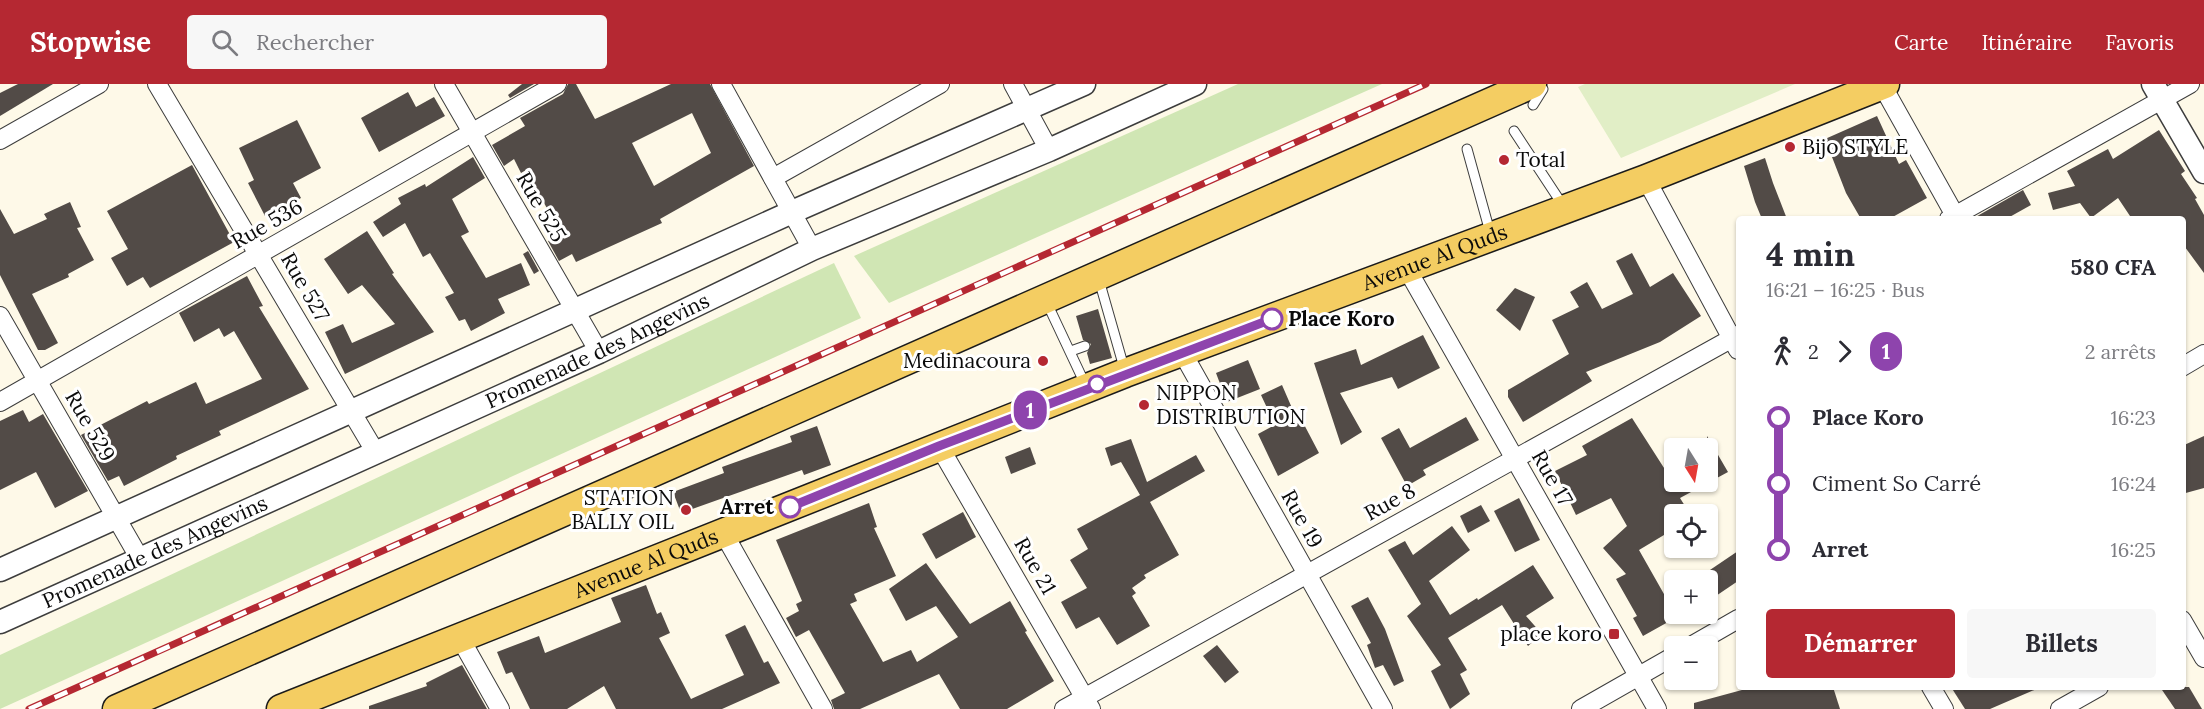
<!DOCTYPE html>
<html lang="fr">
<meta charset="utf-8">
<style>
body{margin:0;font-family:Lora,serif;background:#f7f7f7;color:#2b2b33;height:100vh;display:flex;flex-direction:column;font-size:22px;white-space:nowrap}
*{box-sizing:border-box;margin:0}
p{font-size:20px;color:#7c7c81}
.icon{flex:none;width:33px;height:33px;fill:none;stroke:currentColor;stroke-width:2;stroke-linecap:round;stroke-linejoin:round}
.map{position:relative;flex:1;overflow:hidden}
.drawer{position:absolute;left:1736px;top:132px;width:450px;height:474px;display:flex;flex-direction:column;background:#fff;border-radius:6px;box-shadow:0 2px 4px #0004}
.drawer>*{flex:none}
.badge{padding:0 12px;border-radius:20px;font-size:21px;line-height:39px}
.needle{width:39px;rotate:169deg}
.buttons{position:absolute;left:1664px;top:354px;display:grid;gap:12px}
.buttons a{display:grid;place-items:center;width:54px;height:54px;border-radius:6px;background:#fff;box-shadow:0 2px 4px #0004;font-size:30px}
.map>.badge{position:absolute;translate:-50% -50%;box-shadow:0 0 0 3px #fff}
.legs{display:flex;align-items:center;gap:9px;height:66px;padding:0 30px;font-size:20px}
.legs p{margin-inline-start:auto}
.headline{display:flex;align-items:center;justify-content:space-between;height:102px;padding:0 30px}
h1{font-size:33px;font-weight:700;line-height:45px}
.primary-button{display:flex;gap:12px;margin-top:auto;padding:12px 30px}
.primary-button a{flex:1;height:69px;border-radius:6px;background:#b52832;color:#fff;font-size:24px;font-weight:700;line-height:69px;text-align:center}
.primary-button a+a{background:#f7f7f7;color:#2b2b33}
ul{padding:0 30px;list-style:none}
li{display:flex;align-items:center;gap:21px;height:66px;font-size:22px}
li i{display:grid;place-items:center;width:9px;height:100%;margin:0 8px;background:currentColor}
li i::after{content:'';width:15px;height:15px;margin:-8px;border:4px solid;border-radius:50%;background:#fff}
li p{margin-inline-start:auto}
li:first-child i{background:linear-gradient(#0000 50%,currentColor 0)}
li:last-child i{background:linear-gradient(currentColor 50%,#0000 0)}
header{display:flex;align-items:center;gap:36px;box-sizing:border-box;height:84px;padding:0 30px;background:#b52832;color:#fff}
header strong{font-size:28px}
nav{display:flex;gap:33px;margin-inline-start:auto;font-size:21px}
.search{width:420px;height:54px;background:#f7f7f7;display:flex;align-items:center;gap:15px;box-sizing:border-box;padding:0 21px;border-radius:6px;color:#7c7c81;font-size:22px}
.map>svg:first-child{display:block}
</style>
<header>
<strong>Stopwise</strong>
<div class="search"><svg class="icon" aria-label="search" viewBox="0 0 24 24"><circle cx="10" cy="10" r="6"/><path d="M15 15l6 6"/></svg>Rechercher</div>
<nav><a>Carte</a><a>Itinéraire</a><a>Favoris</a></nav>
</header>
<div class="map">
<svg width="2204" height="625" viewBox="0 0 2204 625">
<rect width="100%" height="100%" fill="#fef9e8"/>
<g fill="#d0e6b4">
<polygon points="1238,0 1382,0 889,219 854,172"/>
<polygon points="834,179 861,234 0,625 0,571"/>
</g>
<polygon fill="#e1eec6" points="1585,0 1795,0 1621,74 1578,3"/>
<g fill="#524b47" fill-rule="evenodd">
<polygon points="18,0 53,0 0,32 0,9"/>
<polygon points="522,0 534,0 510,14 508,11"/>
<path d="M568,0H576L595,35L671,0H710L754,82L660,135L662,139L576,178L572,170L559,177L548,157L558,151L553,140L555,139L526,86L521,89L514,75L504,82L492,61L525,42L520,34L563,10ZM692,29L711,69L654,102L632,59Z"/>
<polygon points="408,8 416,23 434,13 445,32 379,68 361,34"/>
<polygon points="1877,32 1899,80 1906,76 1927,114 1889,135 1861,135 1846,109 1825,55"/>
<polygon points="297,36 321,84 293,99 301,114 265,132 248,99 254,96 239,64"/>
<polygon points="2159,46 2185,87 2181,90 2197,114 2195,115 2204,131 2204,189 2182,159 2182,135 2132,135 2118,114 2091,134 2080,119 2053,126 2048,109 2075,102 2067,87 2108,65 2113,75"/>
<polygon points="473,73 485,94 452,115 469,148 461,152 486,194 521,179 530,201 498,215 505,229 471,247 465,235 459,237 445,213 454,209 430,169 423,173 405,139 383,153 373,138 401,120 398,114 425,100 426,103"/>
<polygon points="1765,74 1773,99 1787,135 1762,135 1755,118 1744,82"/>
<polygon points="192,81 234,158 150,204 143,193 127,202 111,174 128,165 107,127"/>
<polygon points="2023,106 2031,121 2006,135 1972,135"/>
<polygon points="70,118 81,143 77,144 94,176 68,190 69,193 32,210 58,259 45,266 38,266 0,191 0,125 14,150 47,135 44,130"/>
<polygon points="367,147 394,189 392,190 434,248 345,290 325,248 343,240 352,259 395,240 362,201 348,210 324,175"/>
<polygon points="528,167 539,187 534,190 523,170"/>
<polygon points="1632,169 1650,203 1673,189 1701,232 1660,258 1586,288 1592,297 1523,338 1508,313 1508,306 1569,270 1552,236 1579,223 1570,208 1587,198 1602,225 1633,210 1616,177"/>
<polygon points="247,192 263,222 259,223 309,305 219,347 221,351 176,372 177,375 124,402 119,392 108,397 81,351 147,317 149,320 196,298 206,320 262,295 234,247 224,253 219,244 194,258 179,229"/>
<polygon points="1515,204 1535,213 1520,247 1496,226"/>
<polygon points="1098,225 1112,274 1090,280 1087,269 1091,260 1083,256 1076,232"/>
<polygon points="1423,251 1440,284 1398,305 1392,293 1340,309 1362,348 1341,361 1314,279 1356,265 1361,281"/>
<polygon points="1248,276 1260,305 1227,318 1216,289"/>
<polygon points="1282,301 1295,331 1298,329 1319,369 1278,392 1258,350 1275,341 1261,311"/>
<polygon points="23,326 29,338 43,330 88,407 55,424 36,388 0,406 0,337"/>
<polygon points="1466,333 1479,356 1423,386 1426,391 1407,402 1381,354 1399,344 1410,364"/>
<polygon points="1632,334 1673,398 1707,398 1707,352 1728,388 1680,414 1690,430 1674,430 1674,445 1639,466 1677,533 1643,552 1633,534 1637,532 1616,495 1626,490 1603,464 1627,442 1611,414 1576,431 1555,387 1587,371 1582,362"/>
<polygon points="817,342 831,381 804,391 802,386 681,429 673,408 724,389 722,383 792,358 790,352"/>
<polygon points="2204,352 2204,404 2182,410 2182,362"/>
<polygon points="1131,355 1147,398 1196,371 1205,387 1150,418 1179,471 1144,491 1146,494 1132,504 1136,509 1132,512 1150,542 1117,561 1099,533 1076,545 1061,518 1087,504 1070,476 1088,465 1077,445 1140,411 1121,378 1111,382 1105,364"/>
<polygon points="1030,363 1036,380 1011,390 1005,373"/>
<polygon points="1519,414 1540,456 1515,468 1494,427"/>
<polygon points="869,419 877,443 874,444 896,492 854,510 857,517 850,520 883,578 911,566 917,578 958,553 936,522 906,537 889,505 926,479 970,540 1010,517 1027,547 1025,548 1054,597 1007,625 960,625 939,590 860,625 834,625 831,616 845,609 809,546 796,553 786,534 799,527 796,520 802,517 776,456"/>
<polygon points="1481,421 1490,437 1468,449 1460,432"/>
<polygon points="963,428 976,453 936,475 922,450"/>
<polygon points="1452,442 1470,466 1429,497 1450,531 1477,514 1478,516 1533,481 1554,514 1526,532 1542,550 1528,562 1502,521 1448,554 1467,586 1460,590 1470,610 1450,625 1431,587 1441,581 1407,532 1421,520 1388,466 1405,457 1413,471"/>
<polygon points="1738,467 1738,497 1707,518 1707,488"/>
<polygon points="646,501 657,530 661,528 670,549 659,554 691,615 744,591 725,551 745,541 764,579 768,577 780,599 722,625 616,625 604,602 567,625 530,625 512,588 506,590 497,568 539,552 545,569 621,538 611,514"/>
<polygon points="1368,513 1385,545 1404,597 1394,602 1383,581 1375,584 1367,561 1371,559 1351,522"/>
<polygon points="1217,561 1239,588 1225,599 1203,572"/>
<polygon points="462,581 487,625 369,625 369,622 427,602 426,599"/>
<polygon points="1753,603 1833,603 1840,625 1694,625 1694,619"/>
<polygon points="1951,603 2041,603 1990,625 1965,625"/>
<polygon points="2160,603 2189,603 2202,625 2175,625"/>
</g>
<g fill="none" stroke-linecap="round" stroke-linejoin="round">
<g stroke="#3d3d3d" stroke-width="11">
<g id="service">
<polyline points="1533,21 1543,5"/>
<polyline points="1514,47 1564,123"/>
<polyline points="1467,65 1490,148"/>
<polyline points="1099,196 1125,287"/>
<polyline points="1046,217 1086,302"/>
<polyline points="1071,267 1085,262"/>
</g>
</g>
<g stroke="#3d3d3d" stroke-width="20">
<g id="minor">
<polyline points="157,0 376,369"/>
<polyline points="444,0 599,268"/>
<polyline points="721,0 812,165"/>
<polyline points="1013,0 1049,66"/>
<polyline points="1882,1 1957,135"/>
<polyline points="0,56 99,0"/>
<polyline points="773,94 940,0"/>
<polyline points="1646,95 1738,266"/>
<polyline points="1949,135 2190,0"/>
<polyline points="1407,185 1657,625"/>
<polyline points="0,232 140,475"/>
<polyline points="1182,268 1383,625"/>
<polyline points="2182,283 2204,270"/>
<polyline points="0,318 557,0"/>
<polyline points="939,362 1091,625"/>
<polyline points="724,450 823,625"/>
<polyline points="2182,536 2204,574"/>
<polyline points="460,554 500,625"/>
<polyline points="1691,562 1738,535"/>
<polyline points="1931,603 1944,625"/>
<polyline points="1064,625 1738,251"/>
<polyline points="1581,625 1674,572"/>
<polyline points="2060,625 2099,603"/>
</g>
</g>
<g stroke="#3d3d3d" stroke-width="25">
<g id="tertiary">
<polyline points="2153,0 2204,88"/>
<polyline points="0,486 792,128 1084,0"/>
<path id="s1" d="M0,538L599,268L812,165L1049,66L1195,0"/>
</g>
</g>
<g stroke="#1b1b1b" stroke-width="31">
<g id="primary">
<polyline points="117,625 1532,0"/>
<path id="s2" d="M281,625L1125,289L1646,95L1885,0"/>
</g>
</g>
<use href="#service" stroke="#fff" stroke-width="9"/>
<use href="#minor" stroke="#fff" stroke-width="18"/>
<use href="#tertiary" stroke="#fff" stroke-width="22"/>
<use href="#primary" stroke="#f4cd62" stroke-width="28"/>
<g stroke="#b52832" stroke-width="7">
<polyline id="rail" points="29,625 1426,0"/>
</g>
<use href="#rail" stroke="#fff" stroke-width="4.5" stroke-dasharray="14" stroke-linecap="butt"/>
</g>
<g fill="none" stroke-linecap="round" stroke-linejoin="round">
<g stroke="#fff" stroke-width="14">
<polyline id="line-1" points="790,423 939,362 1272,235"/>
</g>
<use href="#line-1" stroke="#8e44ad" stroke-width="9"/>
</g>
<g fill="#b52832" stroke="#fff" stroke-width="2">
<circle cx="1790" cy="63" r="6"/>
<circle cx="1504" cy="76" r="6"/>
<circle cx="1043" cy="277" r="6"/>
<circle cx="1144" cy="321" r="6"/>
<circle cx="686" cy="426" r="6"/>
<rect x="1608" y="544" width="12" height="12" rx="3"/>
</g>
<g fill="#fff" stroke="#8e44ad" stroke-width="3">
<circle cx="1272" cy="235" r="10"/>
<circle cx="1097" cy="300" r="8"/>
<circle cx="790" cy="423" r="10"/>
</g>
<g text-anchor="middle" stroke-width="6" stroke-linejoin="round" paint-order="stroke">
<g font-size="21" fill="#0a0a0a" stroke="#fff" text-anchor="start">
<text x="1802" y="70">Bijo STYLE</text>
<text x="1516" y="83">Total</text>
<text x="1031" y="284" text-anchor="end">Medinacoura</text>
<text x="1156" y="316">NIPPON<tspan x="1156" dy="24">DISTRIBUTION</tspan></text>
<text x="674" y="421" text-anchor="end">STATION<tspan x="674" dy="24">BALLY OIL</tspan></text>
<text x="1602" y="557" text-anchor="end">place koro</text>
</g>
<g font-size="21" fill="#0a0a0a" stroke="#fff">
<text transform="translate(541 123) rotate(60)" y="7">Rue 525</text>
<text transform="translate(267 140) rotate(-30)" y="7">Rue 536</text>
<text dy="7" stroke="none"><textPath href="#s2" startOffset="1239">Avenue Al Quds</textPath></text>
<text transform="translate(305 203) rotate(60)" y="7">Rue 527</text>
<text dy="7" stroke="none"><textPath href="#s1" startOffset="656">Promenade des Angevins</textPath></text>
<text transform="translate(90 342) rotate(60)" y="7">Rue 529</text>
<text transform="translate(1552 394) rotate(60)" y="7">Rue 17</text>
<text transform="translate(1390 418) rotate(-29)" y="7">Rue 8</text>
<text transform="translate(1302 435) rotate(61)" y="7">Rue 19</text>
<text dy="7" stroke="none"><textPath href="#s1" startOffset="170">Promenade des Angevins</textPath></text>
<text dy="7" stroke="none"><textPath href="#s2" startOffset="393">Avenue Al Quds</textPath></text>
<text transform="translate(1035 482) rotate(60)" y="7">Rue 21</text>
</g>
<g font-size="21" font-weight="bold" fill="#0a0a0a" stroke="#fff" text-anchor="start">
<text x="1288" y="242">Place Koro</text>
<text x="774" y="430" text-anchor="end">Arret</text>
</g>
</g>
</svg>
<div class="buttons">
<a><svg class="needle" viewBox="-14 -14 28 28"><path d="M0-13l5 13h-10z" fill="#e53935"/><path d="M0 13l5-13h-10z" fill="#7c7c81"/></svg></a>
<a><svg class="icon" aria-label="locate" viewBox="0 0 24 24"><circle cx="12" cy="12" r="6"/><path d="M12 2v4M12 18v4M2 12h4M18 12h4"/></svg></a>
<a>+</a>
<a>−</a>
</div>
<b class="badge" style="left:1030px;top:326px;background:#8e44ad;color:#fff">1</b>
<section class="drawer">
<div class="headline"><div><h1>4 min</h1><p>16:21 – 16:25 · Bus</p></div><b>580 CFA</b></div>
<div class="legs"><svg class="icon" aria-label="walk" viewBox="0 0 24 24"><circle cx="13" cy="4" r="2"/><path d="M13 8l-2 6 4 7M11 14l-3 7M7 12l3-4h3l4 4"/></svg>2<svg class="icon" aria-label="forward" viewBox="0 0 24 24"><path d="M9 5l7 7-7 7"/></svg><b class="badge" style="background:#8e44ad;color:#fff">1</b><p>2 arrêts</p></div>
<ul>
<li><i style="color:#8e44ad"></i><b>Place Koro</b><p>16:23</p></li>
<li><i style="color:#8e44ad"></i><span>Ciment So Carré</span><p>16:24</p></li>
<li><i style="color:#8e44ad"></i><b>Arret</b><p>16:25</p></li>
</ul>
<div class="primary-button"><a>Démarrer</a><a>Billets</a></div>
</section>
</div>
